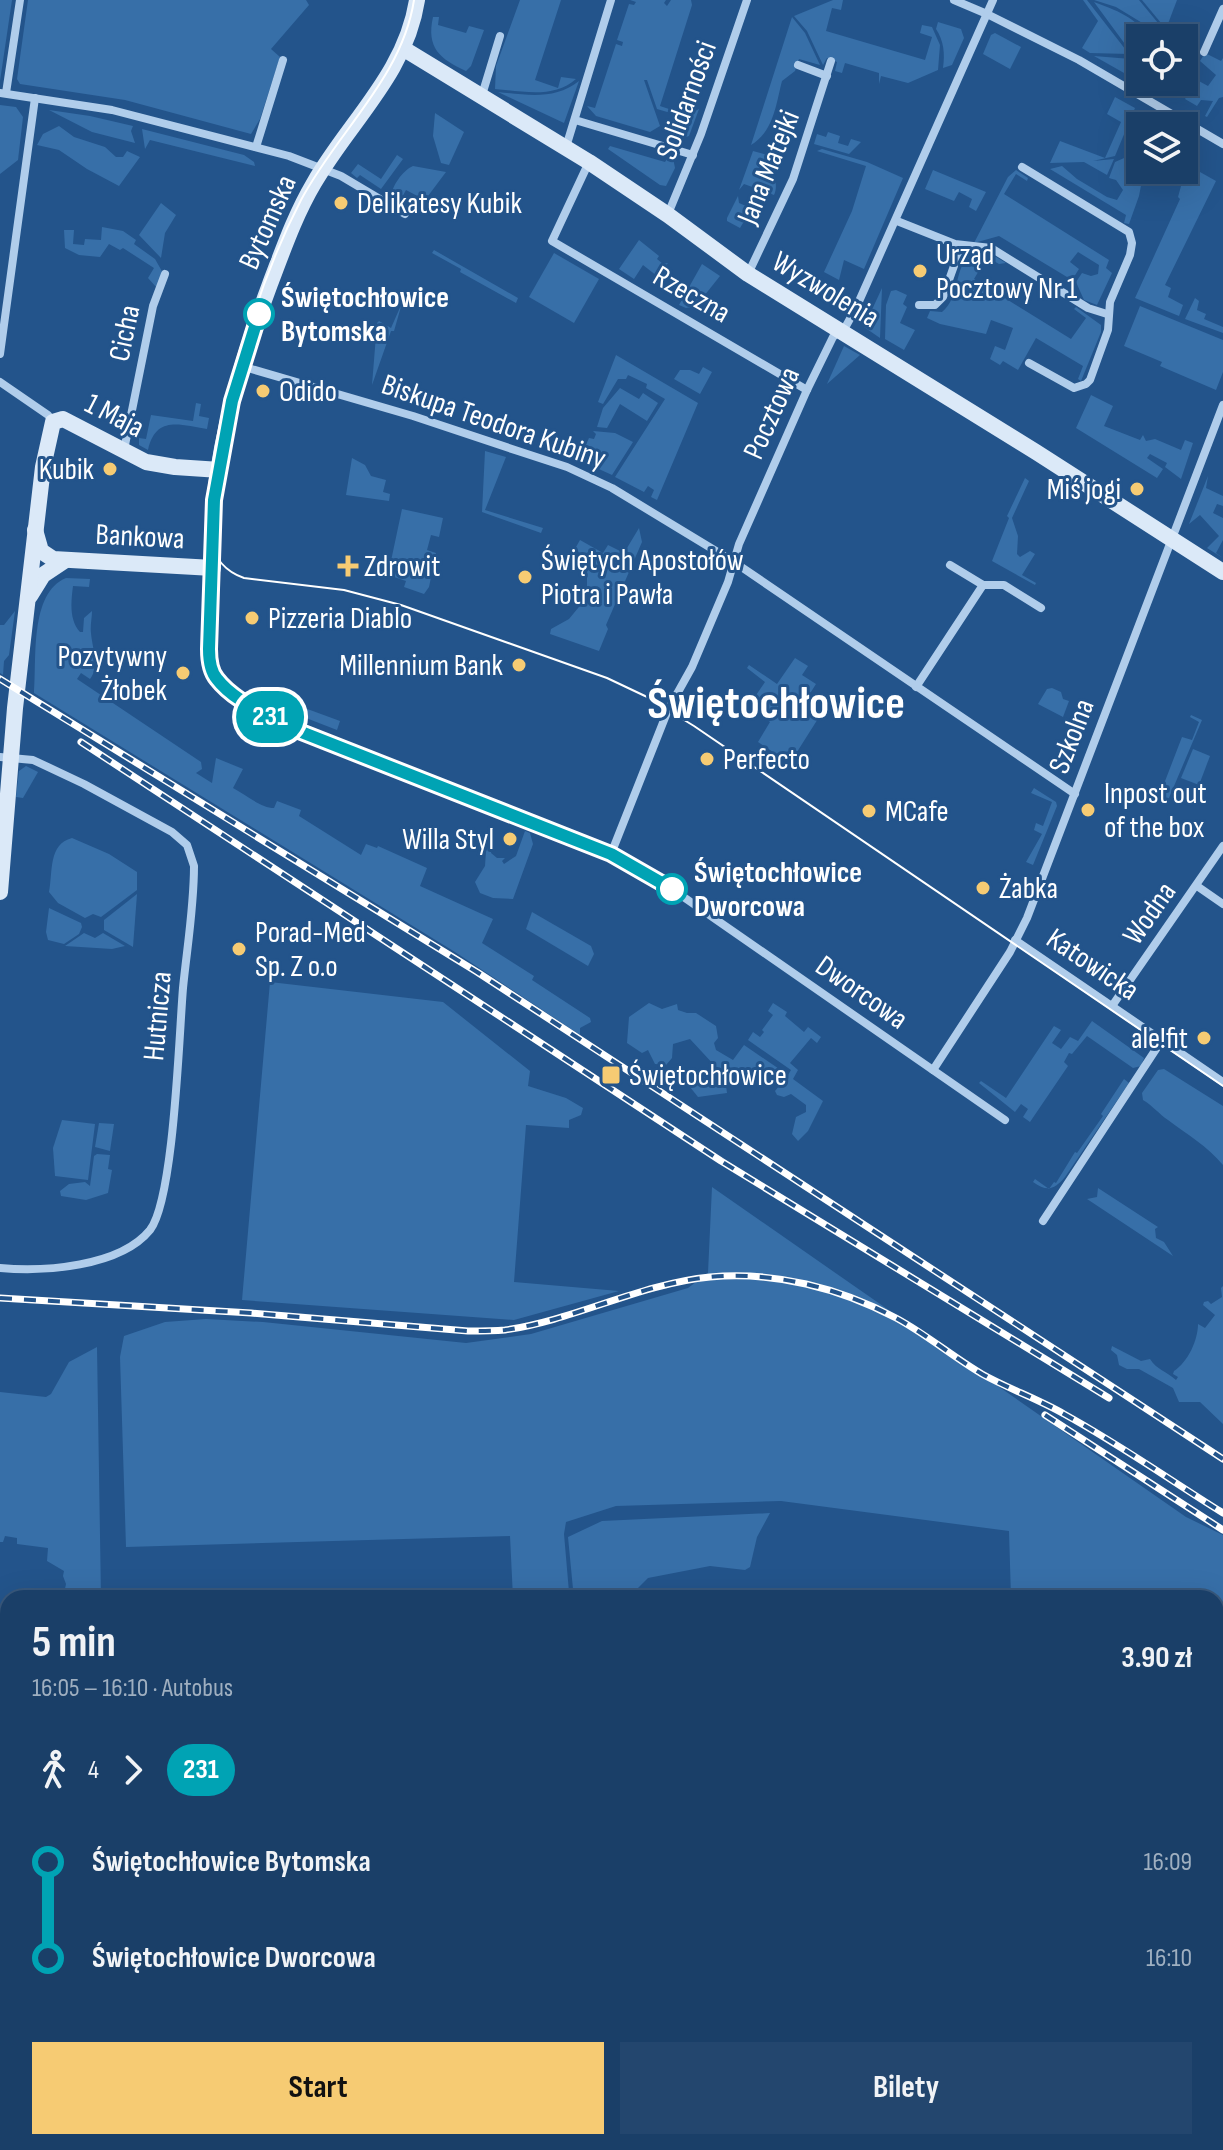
<!DOCTYPE html>
<html lang="pl">
<meta charset="utf-8">
<style>
body{margin:0;font-family:"Sofia Sans Condensed",sans-serif;background:#23466e;color:#f1f3f6;height:100vh;display:flex;flex-direction:column;font-size:30px;white-space:nowrap}
*{box-sizing:border-box;margin:0}
p{font-size:26px;color:#9fafc0}
.icon{flex:none;width:44px;height:44px;fill:none;stroke:currentColor;stroke-width:2;stroke-linecap:round;stroke-linejoin:round}
.map{position:relative;flex:1;overflow:hidden}
.panel{position:absolute;left:0px;top:1590px;width:1224px;height:560px;display:flex;flex-direction:column;background:#1a3f68;border-radius:24px 24px 0 0;box-shadow:0 8px 32px #0002,0 0 0 2px #38587c}
.panel>*{flex:none}
.badge{padding:0 16px;border-radius:26px;font-size:28px;line-height:52px}
.tools{position:absolute;left:1126px;top:24px;display:grid;gap:16px}
.tools a{display:grid;place-items:center;width:72px;height:72px;border-radius:0px;background:#1a3f68;box-shadow:0 8px 32px #0002,0 0 0 2px #38587c;font-size:40px}
.map>.badge{position:absolute;translate:-50% -50%;box-shadow:0 0 0 4px #fff}
.legs{display:flex;align-items:center;gap:12px;height:88px;padding:0 32px;font-size:26px}
.legs p{margin-inline-start:auto}
.head{display:flex;align-items:center;justify-content:space-between;height:136px;padding:0 32px}
h1{font-size:44px;font-weight:700;line-height:60px}
.button{display:flex;gap:16px;margin-top:auto;padding:16px 32px}
.button a{flex:1;height:92px;border-radius:0px;background:#f6cb73;color:#111;font-size:32px;font-weight:700;line-height:92px;text-align:center}
.button a+a{background:#23466e;color:#f1f3f6}
ul{padding:0 32px;list-style:none}
li{display:flex;align-items:center;gap:28px;height:96px;font-size:30px}
li i{display:grid;place-items:center;width:12px;height:100%;margin:0 10px;background:currentColor}
li i::after{content:'';width:20px;height:20px;margin:-10px;border:6px solid;border-radius:50%;background:#1a3f68}
li p{margin-inline-start:auto}
li:first-child i{background:linear-gradient(#0000 50%,currentColor 0)}
li:last-child i{background:linear-gradient(currentColor 50%,#0000 0)}
.map>svg:first-child{display:block}
</style>
<div class="map">
<svg width="1223" height="2150" viewBox="0 0 1223 2150">
<rect width="100%" height="100%" fill="#23548b"/>
<g fill="#376fa8">
<polygon points="0,0 12,0 0,81"/>
<polygon points="28,0 306,0 309,5 271,49 280,57 260,119 251,134 125,100 20,84 17,79"/>
<path d="M520,0H561L535,80L558,88L561,77L576,79C554,99 522,91 495,89L496,66Z"/>
<polygon points="630,0 666,0 664,3 667,6 671,0 691,0 692,5 660,106 684,114 681,116 657,109 647,80 644,80 660,126 650,132 596,116 587,106 595,108 616,44 622,46 623,42 617,40 629,4 634,5 636,2"/>
<polygon points="833,0 843,0 841,10 832,8 826,31 925,60 932,37 920,33 922,25 932,27 940,45 938,70 908,83 881,76 879,84 879,73 845,63 842,73 835,71 837,62 827,58 823,65 807,31 794,16"/>
<polygon points="1083,0 1087,0 1129,54 1090,53 1082,48 1098,21"/>
<polygon points="1094,0 1139,0 1163,29 1183,38 1167,38 1116,7"/>
<polygon points="1142,0 1177,0 1166,29"/>
<path d="M1094,2C1115,10 1137,17 1148,38H1140V55H1133Z"/>
<path d="M433,17H439L438,25L466,33L469,26L484,30L471,66L466,71C440,59 426,48 433,17Z"/>
<path d="M792,17L805,33L820,65L799,59L795,71L782,81C776,104 774,131 751,145Z"/>
<path d="M938,22L961,29L964,38L952,65L943,68C945,54 944,41 936,29Z"/>
<polygon points="995,33 1021,47 1010,69 983,54 991,35"/>
<polygon points="1205,53 1221,61 1223,58 1223,97 1219,98 1207,117 1205,116 1213,101 1201,100 1197,106 1185,99 1197,80 1208,86 1216,75 1200,61"/>
<polygon points="1094,56 1131,59 1140,70 1140,82"/>
<path d="M579,81L564,123L498,92C528,95 555,100 579,81Z"/>
<polygon points="1115,97 1135,108 1115,156 1093,161 1114,159 1107,175 1084,162 1050,163 1060,141 1105,158 1121,122 1107,114"/>
<polygon points="0,105 16,107 23,117 18,160 0,174"/>
<polygon points="699,109 689,136 680,139 669,136 666,127"/>
<polygon points="49,110 90,116 133,126 131,131 135,143 92,132"/>
<polygon points="435,113 464,132 449,165 441,163 433,136"/>
<polygon points="59,126 74,137 105,147 116,157 123,157 127,151 140,157 119,186 87,169 59,150 37,145 43,134"/>
<polygon points="142,129 244,155 254,162 255,166 150,140 145,149"/>
<polygon points="828,132 840,136 838,143 848,146 851,139 861,142 849,154 814,144 817,134 826,137"/>
<polygon points="610,146 665,162 669,156 673,158 675,168 666,186 660,185 608,149"/>
<polygon points="822,149 867,162 903,178 864,269 844,260 839,280 824,272 852,211 866,166 817,151"/>
<path d="M753,151L768,155C773,165 779,186 774,195L744,184L739,190Z"/>
<polygon points="1140,151 1140,170 1144,170 1139,196 1129,224 1124,223 1126,215 1050,169 1062,166 1077,179 1107,197 1117,200 1123,190 1116,180 1109,178 1115,162"/>
<polygon points="397,155 403,159 381,189 360,175 357,178 351,173 358,164 381,179"/>
<path d="M413,166L446,172L425,200L406,190L399,203L391,198C391,187 403,170 413,166Z"/>
<polygon points="933,170 986,192 976,211 969,207 972,199 959,192 954,201 925,189"/>
<polygon points="1016,170 1028,178 1027,181 1016,174 1004,194 1109,260 1106,268 1112,273 1097,305 1084,300 1076,282 1082,273 1091,276 1098,274 1099,265 1078,252 1070,262 1079,269 1072,280 999,236 974,243 1008,177"/>
<polygon points="1200,172 1216,181 1165,285 1171,288 1168,297 1183,305 1179,316 1135,298 1180,199 1178,197 1181,186 1188,177 1195,180"/>
<polygon points="738,196 739,203 751,208 758,219 743,223 740,228 727,221 727,218"/>
<polygon points="161,203 176,215 165,233 161,258 139,235"/>
<polygon points="102,227 123,231 136,240 134,244 155,259 163,273 157,288 148,278 154,268 123,248 120,250 109,244 100,257 79,255 65,248 64,230 74,230 73,244 84,245 85,239 101,240"/>
<polygon points="639,240 659,256 657,259 663,264 668,263 657,276 643,265 634,279 619,269"/>
<polygon points="434,250 518,298 516,303 460,272 461,269 432,253"/>
<path d="M986,251L1006,263L999,264L987,257L974,279L1071,339L1086,318L1074,309L1076,307L1101,325V332L1081,381L1078,379L1083,366L1036,338L1018,370L1003,361L1000,365L990,359L995,346L1005,350L1013,328L991,320L986,334L940,324L927,318L930,311L942,312C964,295 950,251 986,251Z"/>
<polygon points="554,253 599,279 574,323 529,297"/>
<polygon points="702,264 720,276 696,306 686,308 679,305"/>
<polygon points="882,288 880,338 864,327"/>
<polygon points="896,290 907,295 903,304 907,307 900,323 915,330 904,350 885,339 886,305 891,291"/>
<polygon points="1195,298 1199,301 1197,310 1206,314 1204,319 1223,327 1223,333 1185,319"/>
<polygon points="402,303 394,331 391,331 372,385 377,323 379,321 391,328"/>
<polygon points="1140,306 1223,340 1223,372 1216,390 1160,366 1162,362 1124,346"/>
<polygon points="844,346 860,355 827,384"/>
<polygon points="616,355 698,403 657,500 651,497 654,490 648,486 644,492 615,477 665,399 646,388 647,384 628,375 626,379 618,379 603,404 598,402"/>
<polygon points="703,367 712,372 700,394 674,379 680,370 690,370 699,374"/>
<polygon points="620,388 639,399 643,393 658,403 647,421 620,404 607,428 597,427 603,408"/>
<polygon points="1091,395 1113,406 1104,426 1140,440 1143,435 1146,441 1155,439 1181,450 1185,440 1193,443 1181,479 1165,467 1167,463 1150,454 1147,458 1163,469 1157,478 1076,428"/>
<path d="M196,403L201,404L199,416L209,418L207,429C180,425 156,415 148,450L139,445V438L146,439L151,415L193,421Z"/>
<polygon points="593,431 615,433 633,442 612,475 579,460 589,438 594,439 596,434"/>
<polygon points="485,451 506,457 485,510 543,528 541,533 482,512"/>
<polygon points="352,458 365,465 371,476 386,480 383,492 390,494 389,501 346,495"/>
<polygon points="1208,476 1206,488 1223,496 1223,506 1217,504 1213,513 1223,518 1223,540 1216,553 1223,558 1207,548 1219,536 1200,515 1189,524"/>
<polygon points="1025,478 1029,481 1012,518 1018,536 1017,554 1020,557 1030,551 1035,554 1022,575 1036,583 1035,585 992,561 1009,518 1007,516"/>
<polygon points="402,509 443,518 439,537 431,535 427,550 436,553 429,587 424,594 404,587 406,581 388,575"/>
<polygon points="639,528 642,542 606,625 608,629 599,651 550,634 551,629 569,619 583,602 590,604 594,594 587,591 587,569 576,547 580,540 603,553 608,545 624,553"/>
<path d="M66,578L90,579L89,587L73,586C71,602 69,620 80,632H83L84,618L92,611C92,618 90,626 91,633C92,647 100,667 90,679L81,673L77,679L201,762L202,769L196,773L212,783L216,758L243,769L233,788C246,795 261,808 274,808L277,801L301,810L299,816L361,855L366,844L377,848L378,846L427,868L420,886L493,919L482,943L534,976L532,980L590,1018L591,1022L580,1028V1035L455,952L34,693C37,661 29,593 66,578Z"/>
<polygon points="15,611 9,655 4,661 3,675 0,673 0,625 4,625"/>
<polygon points="795,658 808,666 802,675 816,684 804,703 821,714 790,763 758,742 770,722 762,716 765,710 752,701 765,682 747,668 749,665 777,684"/>
<polygon points="1052,688 1061,692 1063,699 1069,701 1063,717 1038,704 1047,689"/>
<polygon points="272,696 340,721 337,730 275,706 272,703"/>
<polygon points="1191,715 1202,720 1166,805 1157,802 1182,737 1192,740 1199,722 1190,717"/>
<polygon points="1193,749 1210,756 1199,785 1181,778"/>
<polygon points="26,766 38,772 23,798 16,797 19,771"/>
<polygon points="1034,788 1056,802 1057,806 1033,865 1026,862 1042,834 1034,830 1036,823 1043,826 1052,802 1031,793"/>
<polygon points="525,831 530,833 533,844 513,899 493,898 480,893 475,882 485,866 486,851 494,836 491,853 497,858 505,858 502,861 504,864 516,856"/>
<path d="M72,838L109,854L137,872V890L101,917L93,914L85,918L58,903L49,892C53,872 48,844 72,838Z"/>
<polygon points="137,894 133,947 104,930 104,920"/>
<polygon points="49,908 81,923 82,927 79,934 64,944 48,940 46,932"/>
<polygon points="532,912 591,946 594,954 588,966 526,929"/>
<polygon points="84,933 95,938 103,933 125,946 112,949 65,946"/>
<polygon points="270,982 443,1002 530,1071 528,1086 566,1098 583,1108 581,1115 569,1120 569,1128 526,1125 514,1282 619,1291 514,1320 242,1300"/>
<polygon points="649,1003 662,1009 677,1004 678,1010 687,1013 696,1013 716,1026 718,1038 714,1043 716,1050 733,1060 744,1045 788,1075 791,1070 748,1040 753,1032 760,1037 764,1032 762,1030 773,1015 768,1011 773,1003 787,1012 785,1016 804,1032 808,1027 821,1037 817,1043 811,1038 790,1063 798,1070 793,1079 823,1101 808,1131 798,1141 792,1134 796,1117 806,1112 806,1105 791,1094 784,1097 777,1095 775,1091 779,1086 779,1080 772,1074 764,1077 750,1069 731,1071 725,1079 727,1093 698,1097 690,1087 691,1077 715,1066 690,1039 673,1044 672,1058 666,1065 655,1064 648,1050 642,1053 627,1043 629,1017"/>
<polygon points="1092,1021 1144,1058 1141,1066 1133,1068 1087,1036 1072,1054 1069,1053 1064,1062 1068,1066 1030,1122 1023,1117 1028,1109 1021,1104 1015,1112 979,1083 981,1081 1006,1098 1054,1026 1061,1030 1052,1043 1061,1049 1070,1037 1078,1041"/>
<path d="M1164,1069L1223,1106V1165C1207,1146 1188,1135 1168,1120C1159,1114 1153,1106 1143,1100L1142,1093L1158,1070Z"/>
<path d="M1124,1079L1129,1083L1065,1177C1054,1190 1047,1192 1033,1182L1035,1179L1049,1189L1054,1182L1056,1183L1075,1152L1077,1153L1103,1116L1101,1114Z"/>
<polygon points="62,1120 95,1124 88,1180 55,1176 53,1148"/>
<polygon points="99,1123 114,1124 110,1151 95,1147"/>
<polygon points="97,1154 110,1155 108,1169 112,1170 108,1193 86,1200 61,1196 60,1191 69,1184 85,1182 90,1186 94,1156"/>
<polygon points="712,1187 1186,1517 1223,1535 1223,2150 863,2150 852,2147 852,2142 1216,2142 1216,1598 1011,1598 1009,1531 781,1501 616,1506 566,1522 564,1534 569,1592 598,1598 513,1598 510,1536 126,1547 120,1357 124,1336 165,1322 206,1319 263,1322 466,1343 531,1334 688,1288 708,1273"/>
<polygon points="1098,1188 1158,1227 1155,1229 1156,1238 1164,1242 1173,1256 1087,1199 1097,1197"/>
<path d="M1223,1286V1424L1200,1402H1179L1173,1388L1139,1369H1127L1119,1365L1117,1355L1111,1350L1112,1346L1141,1361L1150,1359C1157,1370 1166,1371 1176,1380L1178,1377L1173,1374L1174,1371C1188,1362 1198,1340 1198,1324L1205,1328L1215,1315L1203,1305L1204,1302L1208,1301L1211,1304L1222,1297L1221,1288Z"/>
<polygon points="97,1347 101,1598 63,1598 66,1584 63,1576 64,1571 47,1561 48,1548 17,1544 17,1538 5,1536 3,1542 0,1542 0,1392 46,1397 51,1394 69,1362"/>
<polygon points="770,1513 757,1537 750,1567 745,1570 710,1566 648,1578 628,1598 573,1589 568,1537 602,1521"/>
<polygon points="0,1642 8,1643 8,1700 2,1726 8,1729 8,1746 0,1772"/>
<polygon points="0,1791 8,1793 8,2142 150,2142 171,2150 0,2150"/>
<polygon points="184,2142 429,2142 429,2150 207,2150"/>
<polygon points="440,2142 609,2142 610,2150 441,2150"/>
<polygon points="627,2142 792,2142 781,2150 627,2150"/>
</g>
<g fill="none" stroke-linecap="round" stroke-linejoin="round">
<g stroke="#b0cdeb" stroke-width="8">
<polyline points="954,0 987,14 1079,60 1223,144"/>
<polyline points="1204,52 1223,9"/>
<polyline points="798,65 827,76"/>
<polyline points="0,93 112,110 289,156 341,176 405,214"/>
<polyline points="6,93 20,0"/>
<polyline points="482,95 500,36"/>
<polyline points="575,120 693,155"/>
<polyline points="256,147 283,60"/>
<polyline points="566,147 611,0"/>
<polyline points="589,162 552,241 807,390"/>
<polyline points="1022,167 1129,232 1132,243 1130,255 1110,302 1108,330 1090,380 1086,384 1074,388 1029,363"/>
<polyline points="668,214 701,134 747,0"/>
<polyline points="897,221 955,244 991,248 1088,308 1107,314"/>
<polyline points="748,274 793,179 831,61"/>
<polyline points="919,305 935,305 943,297 961,246"/>
<polyline points="0,354 35,98"/>
<polyline points="241,366 413,416 518,451 567,467 612,488 734,562 1075,794"/>
<polyline points="0,382 48,415 53,422"/>
<polyline points="124,450 153,306 165,274"/>
<polyline points="950,565 983,585 1004,585 1041,608"/>
<path d="M213,568L211,666C225,699 279,723 311,737L624,860L672,889L1005,1120"/>
<polyline points="916,687 983,585"/>
<path d="M0,757L33,760L84,784L172,832L187,845L194,866C194,907 187,948 183,988C179,1035 174,1199 150,1230C120,1267 43,1272 0,1268"/>
<polyline points="611,854 668,710 692,667 728,582 739,544 807,390 833,337 846,326 856,308 993,0"/>
<polyline points="1197,886 1223,904"/>
<polyline points="1015,940 1223,1082"/>
<polyline points="1112,1006 1223,846"/>
<polyline points="933,1070 1010,952 1027,918 1223,405"/>
<polyline points="1043,1221 1162,1040"/>
</g>
<g stroke="#dbe9f8" stroke-width="16">
<polyline points="404,49 589,162 668,215 748,274 1036,452 1223,572"/>
<path d="M35,530L41,551L53,559L213,568C213,546 212,524 214,502C222,426 244,354 270,284C283,250 295,215 314,183C349,122 406,73 417,0"/>
<polyline points="30,596 43,575 64,561"/>
<polyline points="0,892 15,708 43,467 53,422 63,419 146,462 175,467 220,470"/>
</g>
<path stroke="#fff" stroke-width="2" d="M414,0C402,78 337,132 301,200C259,281 232,377 217,467C213,490 205,515 210,539C214,558 226,572 244,578L344,590L401,605L607,678L645,696L694,726L1223,1086"/>
<g stroke="#fff" stroke-width="7">
<g id="rail">
<polyline points="0,679 477,972 1223,1459"/>
<polyline points="81,742 721,1161 1109,1398"/>
<path d="M0,1298L251,1313L468,1331C480,1331 493,1331 505,1330C575,1320 639,1284 710,1277C774,1271 840,1288 896,1318C926,1334 953,1357 982,1374C1009,1389 1038,1399 1064,1414C1119,1444 1170,1480 1223,1513"/>
<polyline points="1045,1415 1223,1530"/>
</g>
</g>
<use href="#rail" stroke="#23548b" stroke-width="4" stroke-dasharray="12" stroke-linecap="butt"/>
</g>
<g fill="none" stroke-linecap="round" stroke-linejoin="round">
<g stroke="#fff" stroke-width="18">
<path id="line-1" d="M259,314L232,401L214,500L209,649C209,659 210,671 217,679C233,700 264,713 286,726L611,854L672,889"/>
</g>
<use href="#line-1" stroke="#00a3b4" stroke-width="12"/>
</g>
<g fill="#f6cb73" stroke="#23548b" stroke-width="3">
<circle cx="341" cy="203" r="8"/>
<circle cx="920" cy="271" r="8"/>
<circle cx="263" cy="391" r="8"/>
<circle cx="110" cy="469" r="8"/>
<circle cx="1137" cy="489" r="8"/>
<path d="M344 554h8v8h8v8h-8v8h-8v-8h-8v-8h8z"/>
<circle cx="525" cy="577" r="8"/>
<circle cx="252" cy="618" r="8"/>
<circle cx="519" cy="665" r="8"/>
<circle cx="183" cy="673" r="8"/>
<circle cx="707" cy="759" r="8"/>
<circle cx="1088" cy="810" r="8"/>
<circle cx="869" cy="811" r="8"/>
<circle cx="510" cy="839" r="8"/>
<circle cx="983" cy="888" r="8"/>
<circle cx="239" cy="949" r="8"/>
<circle cx="1204" cy="1038" r="8"/>
<rect x="601" y="1065" width="20" height="20" rx="4"/>
</g>
<g fill="#fff" stroke="#00a3b4" stroke-width="4">
<circle cx="259" cy="314" r="14"/>
<circle cx="672" cy="889" r="14"/>
</g>
<g text-anchor="middle" stroke-width="6" stroke-linejoin="round" paint-order="stroke">
<g font-size="30" fill="#fff" stroke="#23548b">
<text transform="translate(686 100) rotate(-70)" y="10">Solidarności</text>
<text transform="translate(768 167) rotate(-68)" y="10">Jana Matejki</text>
<text transform="translate(267 222) rotate(-66)" y="10">Bytomska</text>
<text transform="translate(826 289) rotate(31)" y="10">Wyzwolenia</text>
<text transform="translate(692 294) rotate(30)" y="10">Rzeczna</text>
<text transform="translate(124 333) rotate(-78)" y="10">Cicha</text>
<text transform="translate(771 413) rotate(-66)" y="10">Pocztowa</text>
<text transform="translate(115 415) rotate(27)" y="10">1 Maja</text>
<text transform="translate(494 421) rotate(19)" y="10">Biskupa Teodora Kubiny</text>
<text transform="translate(140 536) rotate(3)" y="10">Bankowa</text>
<text transform="translate(1071 736) rotate(-69)" y="10">Szkolna</text>
<text transform="translate(1149 913) rotate(-55)" y="10">Wodna</text>
<text transform="translate(1093 964) rotate(34)" y="10">Katowicka</text>
<text transform="translate(862 992) rotate(35)" y="10">Dworcowa</text>
<text transform="translate(157 1016) rotate(-85)" y="10">Hutnicza</text>
</g>
<g font-size="30" fill="#fff" stroke="#23548b" text-anchor="start">
<text x="357" y="213">Delikatesy Kubik</text>
<text x="936" y="264">Urząd<tspan x="936" dy="34">Pocztowy Nr 1</tspan></text>
<text x="279" y="401">Odido</text>
<text x="94" y="479" text-anchor="end">Kubik</text>
<text x="1121" y="499" text-anchor="end">Miś jogi</text>
<text x="541" y="570">Świętych Apostołów<tspan x="541" dy="34">Piotra i Pawła</tspan></text>
<text x="364" y="576">Zdrowit</text>
<text x="268" y="628">Pizzeria Diablo</text>
<text x="167" y="666" text-anchor="end">Pozytywny<tspan x="167" dy="34">Żłobek</tspan></text>
<text x="503" y="675" text-anchor="end">Millennium Bank</text>
<text x="723" y="769">Perfecto</text>
<text x="1104" y="803">Inpost out<tspan x="1104" dy="34">of the box</tspan></text>
<text x="885" y="821">MCafe</text>
<text x="494" y="849" text-anchor="end">Willa Styl</text>
<text x="999" y="898">Żabka</text>
<text x="255" y="942">Porad-Med<tspan x="255" dy="34">Sp. Z o.o</tspan></text>
<text x="1188" y="1048" text-anchor="end">ale!fit</text>
<text x="629" y="1085">Świętochłowice</text>
</g>
<g font-size="30" font-weight="bold" fill="#fff" stroke="#23548b" text-anchor="start">
<text x="281" y="307">Świętochłowice<tspan x="281" dy="34">Bytomska</tspan></text>
<text x="694" y="882">Świętochłowice<tspan x="694" dy="34">Dworcowa</tspan></text>
</g>
<g font-size="46" font-weight="bold" fill="#fff" stroke="#23548b">
<text x="776" y="718">Świętochłowice</text>
</g>
</g>
</svg>
<div class="tools">
<a><svg class="icon" aria-label="locate" viewBox="0 0 24 24"><circle cx="12" cy="12" r="6"/><path d="M12 2v4M12 18v4M2 12h4M18 12h4"/></svg></a>
<a><svg class="icon" aria-label="layers" viewBox="0 0 24 24"><path d="M12 4l9 5-9 5-9-5zM3 14l9 5 9-5"/></svg></a>
</div>
<b class="badge" style="left:270px;top:717px;background:#00a3b4;color:#fff">231</b>
<section class="panel">
<div class="head"><div><h1>5 min</h1><p>16:05 – 16:10 · Autobus</p></div><b>3.90 zł</b></div>
<div class="legs"><svg class="icon" aria-label="walk" viewBox="0 0 24 24"><circle cx="13" cy="4" r="2"/><path d="M13 8l-2 6 4 7M11 14l-3 7M7 12l3-4h3l4 4"/></svg>4<svg class="icon" aria-label="forward" viewBox="0 0 24 24"><path d="M9 5l7 7-7 7"/></svg><b class="badge" style="background:#00a3b4;color:#fff">231</b></div>
<ul>
<li><i style="color:#00a3b4"></i><b>Świętochłowice Bytomska</b><p>16:09</p></li>
<li><i style="color:#00a3b4"></i><b>Świętochłowice Dworcowa</b><p>16:10</p></li>
</ul>
<div class="button"><a>Start</a><a>Bilety</a></div>
</section>
</div>
